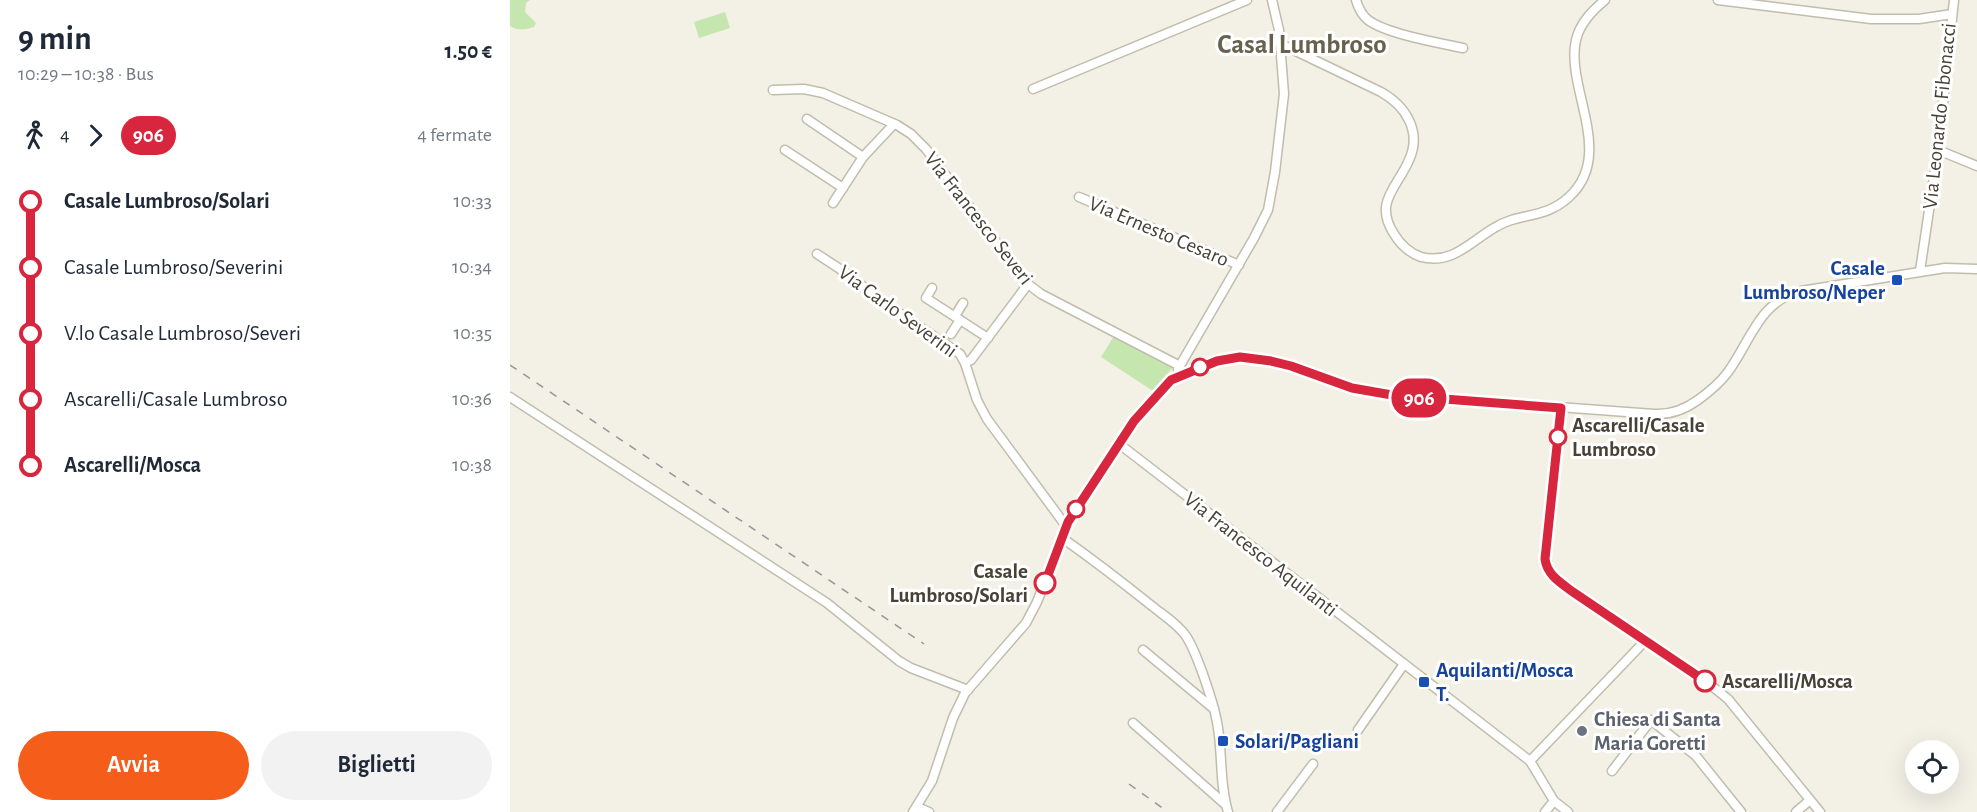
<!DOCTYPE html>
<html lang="it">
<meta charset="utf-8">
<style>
body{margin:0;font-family:"Alegreya Sans",sans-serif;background:#f2f2f3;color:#1f2937;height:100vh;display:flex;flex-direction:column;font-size:22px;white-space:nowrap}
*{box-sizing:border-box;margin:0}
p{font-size:20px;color:#747a83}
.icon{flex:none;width:33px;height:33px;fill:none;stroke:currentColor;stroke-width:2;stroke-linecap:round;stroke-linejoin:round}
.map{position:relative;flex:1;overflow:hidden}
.details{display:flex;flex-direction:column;background:#fff;width:510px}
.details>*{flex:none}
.badge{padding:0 12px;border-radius:20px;font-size:21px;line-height:39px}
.buttons{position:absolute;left:1395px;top:740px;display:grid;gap:12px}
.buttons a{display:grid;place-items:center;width:54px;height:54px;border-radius:50%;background:#fff;box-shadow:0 6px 24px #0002;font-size:30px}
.map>.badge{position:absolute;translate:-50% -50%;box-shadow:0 0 0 3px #fff}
.legs{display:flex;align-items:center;gap:9px;height:66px;padding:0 18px;font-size:20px}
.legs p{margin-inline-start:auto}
.summary{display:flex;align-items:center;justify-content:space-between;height:102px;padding:0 18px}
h1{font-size:33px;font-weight:600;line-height:45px}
.button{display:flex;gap:12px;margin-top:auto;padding:12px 18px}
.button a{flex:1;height:69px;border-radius:36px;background:#f55d1b;color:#fff;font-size:24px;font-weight:600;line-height:69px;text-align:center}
.button a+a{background:#f2f2f3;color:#1f2937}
ul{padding:0 18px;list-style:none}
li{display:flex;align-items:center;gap:21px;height:66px;font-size:22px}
li i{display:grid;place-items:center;width:9px;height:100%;margin:0 8px;background:currentColor}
li i::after{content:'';width:15px;height:15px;margin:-8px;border:4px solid;border-radius:50%;background:#fff}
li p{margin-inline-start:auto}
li:first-child i{background:linear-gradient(#0000 50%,currentColor 0)}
li:last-child i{background:linear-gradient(currentColor 50%,#0000 0)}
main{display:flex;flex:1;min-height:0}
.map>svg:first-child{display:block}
</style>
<main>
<section class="details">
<div class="summary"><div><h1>9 min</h1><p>10:29 – 10:38 · Bus</p></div><b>1.50 €</b></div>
<div class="legs"><svg class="icon" aria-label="walk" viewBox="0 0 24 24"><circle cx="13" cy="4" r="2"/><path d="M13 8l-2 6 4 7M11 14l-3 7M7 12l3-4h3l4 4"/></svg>4<svg class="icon" aria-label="forward" viewBox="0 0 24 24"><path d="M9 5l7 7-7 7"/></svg><b class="badge" style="background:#d7263d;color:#fff">906</b><p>4 fermate</p></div>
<ul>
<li><i style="color:#d7263d"></i><b>Casale Lumbroso/Solari</b><p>10:33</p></li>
<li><i style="color:#d7263d"></i><span>Casale Lumbroso/Severini</span><p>10:34</p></li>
<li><i style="color:#d7263d"></i><span>V.lo Casale Lumbroso/Severi</span><p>10:35</p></li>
<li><i style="color:#d7263d"></i><span>Ascarelli/Casale Lumbroso</span><p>10:36</p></li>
<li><i style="color:#d7263d"></i><b>Ascarelli/Mosca</b><p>10:38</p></li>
</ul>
<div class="button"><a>Avvia</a><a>Biglietti</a></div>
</section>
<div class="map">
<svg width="1467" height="812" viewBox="0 0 1467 812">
<rect width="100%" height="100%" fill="#f3f1e6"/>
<g fill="#c6e6b0">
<path d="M0,0H20L16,3L15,12L26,23L24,27C15,30 8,31 0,26Z"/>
<polygon points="215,12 220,28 189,38 184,22"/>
<polygon points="604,336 664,366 643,391 591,357"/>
</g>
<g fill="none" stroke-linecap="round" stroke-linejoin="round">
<g stroke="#c1bdac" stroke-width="11">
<g id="minor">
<path d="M846,0C848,7 852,15 858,20C877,34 929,43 953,48"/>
<polyline points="1208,0 1361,19 1409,19 1442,14"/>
<path d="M771,44L871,92C896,106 912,132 899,160C888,187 863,202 884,234C890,244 900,253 911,257C942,265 960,242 984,228C1009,212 1034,220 1059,197C1106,154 1055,88 1066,40C1070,23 1082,11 1095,0"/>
<polyline points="523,89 737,0"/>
<polyline points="263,90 294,89 313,93 387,125 401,134 416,149 518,284 531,294 670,366"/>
<polyline points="297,119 353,157"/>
<polyline points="275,150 333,188"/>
<polyline points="1428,150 1467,166"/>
<polyline points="569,197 729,265"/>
<polyline points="323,203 353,157 384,124"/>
<polyline points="307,254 330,269 376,304 450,354 455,363 467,400 477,419 556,526"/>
<polyline points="1410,271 1428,150 1444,0"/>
<polyline points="422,288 416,298 478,338"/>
<polyline points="445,316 453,303"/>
<polyline points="441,334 450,320"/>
<polyline points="455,363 461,360 518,284"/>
<polyline points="668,369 744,238 758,210 765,172 774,94 769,30 762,0"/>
<polyline points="0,397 317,603 389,661 401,668 458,690"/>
<polyline points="1051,408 1036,555 1038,569 1048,580 1203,687 1218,699 1310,812"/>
<polyline points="608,443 1020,761 1044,801 1058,812"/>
<path d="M551,537C582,559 612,582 642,606C653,615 668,624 676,636C687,653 703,701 707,722C713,752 709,783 718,812"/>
<polyline points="633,650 704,709"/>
<polyline points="623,723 716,805"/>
<polyline points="848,730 894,664"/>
<polyline points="1020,761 1135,641"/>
<polyline points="1102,771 1141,720 1186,756 1231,812"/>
<polyline points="407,807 419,812"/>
<path d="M403,812L422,781L443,718L455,693L516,623L527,602L558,522L621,424L661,380L711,360L735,357L776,365L842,388L882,395L1144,414C1161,415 1174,410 1188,400C1199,392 1210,383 1218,372C1240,342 1250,300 1291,291L1435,268L1467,269"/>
<polyline points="767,812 803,764"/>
<polyline points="1035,812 1044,801"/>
<polyline points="1286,812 1300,800"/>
</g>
</g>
<use href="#minor" stroke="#fff" stroke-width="8"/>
<g stroke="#969696" stroke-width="1.5" stroke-dasharray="8 8" stroke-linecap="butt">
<polyline points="0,365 414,644"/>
<polyline points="619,784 658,812"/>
</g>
</g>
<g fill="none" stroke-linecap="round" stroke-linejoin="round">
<g stroke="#fff" stroke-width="14">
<path id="line-1" d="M535,583L558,522L624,421L661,380L707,361L730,357L761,361L781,366L842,388L882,395L1051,408L1035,559C1037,575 1051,583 1063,592L1195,681"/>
</g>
<use href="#line-1" stroke="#d7263d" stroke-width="9"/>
</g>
<g fill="#1a4fb4" stroke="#fff" stroke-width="2">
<rect x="1381" y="274" width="12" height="12" rx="3"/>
<rect x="908" y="676" width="12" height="12" rx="3"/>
<rect x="707" y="735" width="12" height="12" rx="3"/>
</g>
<g fill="#fff" stroke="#d7263d" stroke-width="3">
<circle cx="690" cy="367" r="8"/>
<circle cx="1048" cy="437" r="8"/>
<circle cx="566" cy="509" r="8"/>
<circle cx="535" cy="583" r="10"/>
<circle cx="1195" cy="681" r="10"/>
</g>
<circle fill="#6b7280" stroke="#fff" stroke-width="2" cx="1072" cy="731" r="6"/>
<g text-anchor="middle" stroke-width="6" stroke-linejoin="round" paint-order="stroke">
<g font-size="21" fill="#464236" stroke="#fff">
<text transform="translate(1429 116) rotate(-84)" y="7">Via Leonardo Fibonacci</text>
<text transform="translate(469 218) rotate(52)" y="7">Via Francesco Severi</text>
<text transform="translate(649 231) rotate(23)" y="7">Via Ernesto Cesaro</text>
<text transform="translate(388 311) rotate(36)" y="7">Via Carlo Severini</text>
<text transform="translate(751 554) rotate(38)" y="7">Via Francesco Aquilanti</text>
</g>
<g font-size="21" font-weight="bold" fill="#164399" stroke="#fff" text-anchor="start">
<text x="1375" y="275" text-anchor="end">Casale<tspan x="1375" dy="24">Lumbroso/Neper</tspan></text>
<text x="926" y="677">Aquilanti/Mosca<tspan x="926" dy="24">T.</tspan></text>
<text x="725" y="748">Solari/Pagliani</text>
</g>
<g font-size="21" font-weight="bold" fill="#464236" stroke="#fff" text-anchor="start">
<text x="1062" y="432">Ascarelli/Casale<tspan x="1062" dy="24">Lumbroso</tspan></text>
<text x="518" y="578" text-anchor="end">Casale<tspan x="518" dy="24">Lumbroso/Solari</tspan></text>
<text x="1212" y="688">Ascarelli/Mosca</text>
</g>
<g font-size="21" font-weight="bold" fill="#5b616d" stroke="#fff" text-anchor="start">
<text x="1084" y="726">Chiesa di Santa<tspan x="1084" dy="24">Maria Goretti</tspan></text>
</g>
<g font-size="27" font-weight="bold" fill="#68614d" stroke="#fff">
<text x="792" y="53">Casal Lumbroso</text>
</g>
</g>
</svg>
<div class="buttons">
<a><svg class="icon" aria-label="locate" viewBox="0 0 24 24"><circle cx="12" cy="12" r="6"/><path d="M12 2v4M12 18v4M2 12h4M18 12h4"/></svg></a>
</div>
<b class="badge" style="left:909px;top:398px;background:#d7263d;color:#fff">906</b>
</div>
</main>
